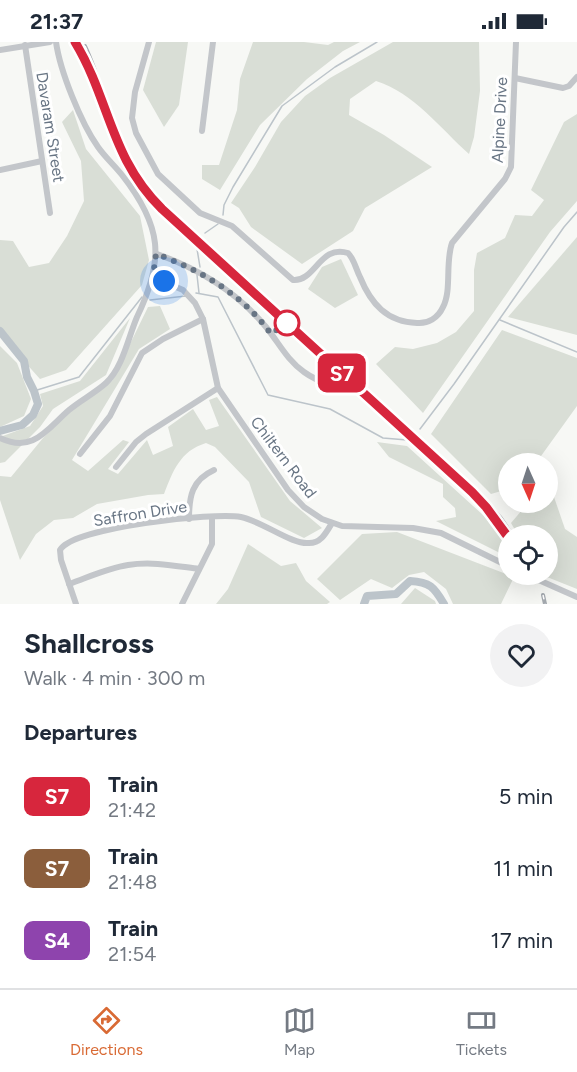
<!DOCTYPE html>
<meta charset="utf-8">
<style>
body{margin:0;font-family:Figtree,sans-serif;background:#f2f2f3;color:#1f2937;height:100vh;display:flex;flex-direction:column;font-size:22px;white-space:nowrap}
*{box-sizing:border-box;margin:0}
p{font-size:20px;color:#747a83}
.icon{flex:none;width:33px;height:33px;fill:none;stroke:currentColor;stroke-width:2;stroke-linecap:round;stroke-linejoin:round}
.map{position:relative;height:562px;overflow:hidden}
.details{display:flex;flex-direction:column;background:#fff;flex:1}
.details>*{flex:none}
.badge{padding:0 12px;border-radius:9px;font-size:21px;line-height:39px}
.needle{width:39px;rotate:177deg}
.tools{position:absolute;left:498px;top:411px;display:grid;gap:12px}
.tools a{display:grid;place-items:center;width:60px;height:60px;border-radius:50%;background:#fff;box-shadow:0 6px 24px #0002;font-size:30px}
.you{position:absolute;width:30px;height:30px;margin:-15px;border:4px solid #fff;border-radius:50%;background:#1a73e8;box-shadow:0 0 0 9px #1a73e833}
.map>.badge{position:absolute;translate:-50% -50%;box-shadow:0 0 0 3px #fff}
h2{padding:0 24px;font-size:22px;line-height:54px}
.round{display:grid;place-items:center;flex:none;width:63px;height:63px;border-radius:32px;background:#f2f2f3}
.overview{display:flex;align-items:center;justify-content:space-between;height:102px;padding:0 24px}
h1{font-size:28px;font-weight:700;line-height:45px}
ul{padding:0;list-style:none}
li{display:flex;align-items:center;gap:18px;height:72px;padding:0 24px}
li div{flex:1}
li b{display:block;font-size:22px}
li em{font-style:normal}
li .badge{min-width:66px;font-weight:700;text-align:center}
.status{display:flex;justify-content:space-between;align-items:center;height:42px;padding:0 30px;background:#fff;direction:ltr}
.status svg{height:16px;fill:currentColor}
.dock{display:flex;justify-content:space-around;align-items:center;height:84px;border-top:2px solid #e0e1e3;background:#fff;font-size:16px;color:#747a83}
.dock a{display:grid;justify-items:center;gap:3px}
.dock .selected{color:#d96a34}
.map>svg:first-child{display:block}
</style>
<div class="status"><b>21:37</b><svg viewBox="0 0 49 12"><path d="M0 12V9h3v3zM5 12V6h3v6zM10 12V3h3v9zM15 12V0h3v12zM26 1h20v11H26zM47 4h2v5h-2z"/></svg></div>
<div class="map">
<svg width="577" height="562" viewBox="0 0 577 562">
<rect width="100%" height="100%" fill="#f7f8f5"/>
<g fill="#d9ded6">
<polygon points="156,0 188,0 179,63 164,85 143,48"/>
<polygon points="253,0 304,0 328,3 334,0 360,0 343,9 307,37 260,83 220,148 202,137 202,123 219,123 237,68 240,37"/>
<path d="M393,0H479L480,49L474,95L469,112C440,86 414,51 376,39L350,57L349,73L384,93L432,125L365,166L353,189L302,222L251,185L239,166L231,161L255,125L281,80L305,54L330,36Z"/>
<polygon points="73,68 86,107 140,174 149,218 142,243 66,328 40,337 0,292 0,198 13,199 29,225 49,221 67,194 84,159 81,119 62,80"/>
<polygon points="577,72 577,159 550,190 423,371 376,322 395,305 413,307 437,301 456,290 474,269 474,228 477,211 505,196 515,173 532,174 544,158 531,148 564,80"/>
<polygon points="577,195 577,293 508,275"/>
<polygon points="341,217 358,253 335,266 308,247 322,225"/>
<path d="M160,264L170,287L139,307L72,418L88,429L123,398L129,400L108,427L118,432L147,398L153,413L173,404L168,385L193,367L206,388L219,384L209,358L217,355L290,459L322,486L304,496L261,475L249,440L215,405L206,401C180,409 173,429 164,452L148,453L97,462L73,476L54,478L36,492L20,518L0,458V434L11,435L43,396L78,362L112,339L148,265Z"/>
<polygon points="130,276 106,333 53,367 40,385 5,420 0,421 0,395 30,384 43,364 40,352 80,339"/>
<polygon points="502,288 577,316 577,364 536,421 508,422 508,447 491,452 431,392"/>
<polygon points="0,304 17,321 31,357 24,374 0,385"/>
<polygon points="377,400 407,404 494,483 508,506 508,515 436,479 456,475 455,466 443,455 443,442 389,415"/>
<polygon points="548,452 554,455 565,487 577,495 577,547 542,533 548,532 548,494 518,493 511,481 528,461 548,460"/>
<polygon points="397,490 514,535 501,562 453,562 446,547 424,530 409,533 392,546 371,537 340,558 317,537 362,492"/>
<polygon points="248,502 281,524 296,521 306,539 330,560 327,562 216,562 228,547"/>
<polygon points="415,546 435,559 436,562 401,562"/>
</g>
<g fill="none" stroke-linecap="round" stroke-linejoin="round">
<g stroke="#bcc4ca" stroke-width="1.5">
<polyline points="223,173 224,163 233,145 282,64 335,25 377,0"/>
<polyline points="205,191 218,182"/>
<polyline points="197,207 200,225"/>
<polyline points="197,233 199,251"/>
<polyline points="196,251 218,255 268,353 330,367 383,396 407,398"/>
<polyline points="150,258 186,254"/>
<polyline points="500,278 577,310"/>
<polyline points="34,349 79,335 142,255"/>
<polyline points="420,387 454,342 564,185 577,170"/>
</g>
<g stroke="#bcc4ca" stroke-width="8">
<polyline points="0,289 24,319 27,335 34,349 38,362 33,373 22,383 0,389"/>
<path d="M364,562L367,554L396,552L410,539C430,540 434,545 444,562"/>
</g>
<g stroke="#c3c6ca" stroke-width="6">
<path d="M149,0L135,50L132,76L136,91L158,132L200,171L232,184L293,238C315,240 320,202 348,211C354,217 356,227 360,235C371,262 387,280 417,281C428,282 438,276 443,265C452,248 445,221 452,201L505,137L511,125L516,0"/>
<polyline points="25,3 50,171"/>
<polyline points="0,8 50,0"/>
<polyline points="515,36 563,46 569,44 577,35"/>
<polyline points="202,89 213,0"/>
<polyline points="0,128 42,119"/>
<path d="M157,212C199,227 237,250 266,285C279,301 287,318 304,330C316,339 332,344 346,350"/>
<polyline points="153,235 183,248 195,261 203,277 218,346 288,448 304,465 322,477 342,484 413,486 441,491 508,524"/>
<path d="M0,396C33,412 47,387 69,368C81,358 95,351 106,341C123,325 128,296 137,275C165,217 162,184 122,133C114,123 105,115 98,105C81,81 60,29 56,0"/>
<polyline points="80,412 110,374 142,311 163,297 203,277"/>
<polyline points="116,425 136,400 146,392 218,346"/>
<path d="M189,477C189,454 192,438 214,428"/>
<polyline points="525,532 577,555"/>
<path d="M69,542C89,535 108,526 128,523C152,519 176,524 199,527"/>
<path d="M76,562L61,518L60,508C73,485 214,470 241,475C262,479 292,503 309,501C321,501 326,491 332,481"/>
<polyline points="182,562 212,502 212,475"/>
</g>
<g stroke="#a4a9af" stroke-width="4">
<g id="rail">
<path d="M85,4C108,53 114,108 150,150L483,457L500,475L513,494"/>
<polyline points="543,553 545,562"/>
</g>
</g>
<use href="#rail" stroke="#fff" stroke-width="1.5" stroke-dasharray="4.5" stroke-linecap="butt"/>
</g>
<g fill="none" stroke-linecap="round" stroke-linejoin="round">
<g stroke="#fff" stroke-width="14">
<path id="line" d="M75,0C110,58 110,116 162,167L472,450L486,465L508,495"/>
</g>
<use href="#line" stroke="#d7263d" stroke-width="9"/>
<path stroke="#687584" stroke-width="6" stroke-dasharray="0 10.8" d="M164,239L153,235L156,212C201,228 243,253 271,292L287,281"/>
</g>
<circle fill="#fff" stroke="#d7263d" stroke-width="3" cx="287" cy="281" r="12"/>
<g text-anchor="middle" stroke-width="6" stroke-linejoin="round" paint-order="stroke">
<g font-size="16" fill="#687584" stroke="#fff">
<text transform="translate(499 78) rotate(-87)" y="6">Alpine Drive</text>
<text transform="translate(51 85) rotate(81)" y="6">Davaram Street</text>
<text transform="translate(284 415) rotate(53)" y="6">Chiltern Road</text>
<text transform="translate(140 471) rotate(-9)" y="6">Saffron Drive</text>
</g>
</g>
</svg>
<div class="tools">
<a><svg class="needle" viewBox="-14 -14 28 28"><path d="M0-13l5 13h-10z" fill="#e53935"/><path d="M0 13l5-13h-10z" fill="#747a83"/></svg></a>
<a><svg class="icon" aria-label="locate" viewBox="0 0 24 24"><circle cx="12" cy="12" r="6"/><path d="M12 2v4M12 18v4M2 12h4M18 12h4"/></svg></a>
</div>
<div class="you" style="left:164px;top:239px"></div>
<b class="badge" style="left:342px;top:331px;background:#d7263d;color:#fff">S7</b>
</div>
<section class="details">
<div class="overview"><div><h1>Shallcross</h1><p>Walk · 4 min · 300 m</p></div><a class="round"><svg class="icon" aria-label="heart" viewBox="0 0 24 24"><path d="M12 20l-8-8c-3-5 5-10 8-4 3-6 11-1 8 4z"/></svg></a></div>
<h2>Departures</h2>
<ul>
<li><span class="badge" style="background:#d7263d;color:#fff">S7</span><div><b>Train</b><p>21:42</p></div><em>5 min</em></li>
<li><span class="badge" style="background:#8b5e3c;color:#fff">S7</span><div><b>Train</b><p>21:48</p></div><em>11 min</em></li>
<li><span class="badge" style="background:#8e44ad;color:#fff">S4</span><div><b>Train</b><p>21:54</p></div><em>17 min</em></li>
</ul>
</section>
<nav class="dock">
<a class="selected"><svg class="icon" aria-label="directions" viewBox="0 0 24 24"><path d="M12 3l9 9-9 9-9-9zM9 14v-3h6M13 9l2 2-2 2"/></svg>Directions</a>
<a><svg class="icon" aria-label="map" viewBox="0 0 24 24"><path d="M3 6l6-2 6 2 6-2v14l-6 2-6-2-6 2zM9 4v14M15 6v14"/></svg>Map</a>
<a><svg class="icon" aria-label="tickets" viewBox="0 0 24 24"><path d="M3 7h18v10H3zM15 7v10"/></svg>Tickets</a>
</nav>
